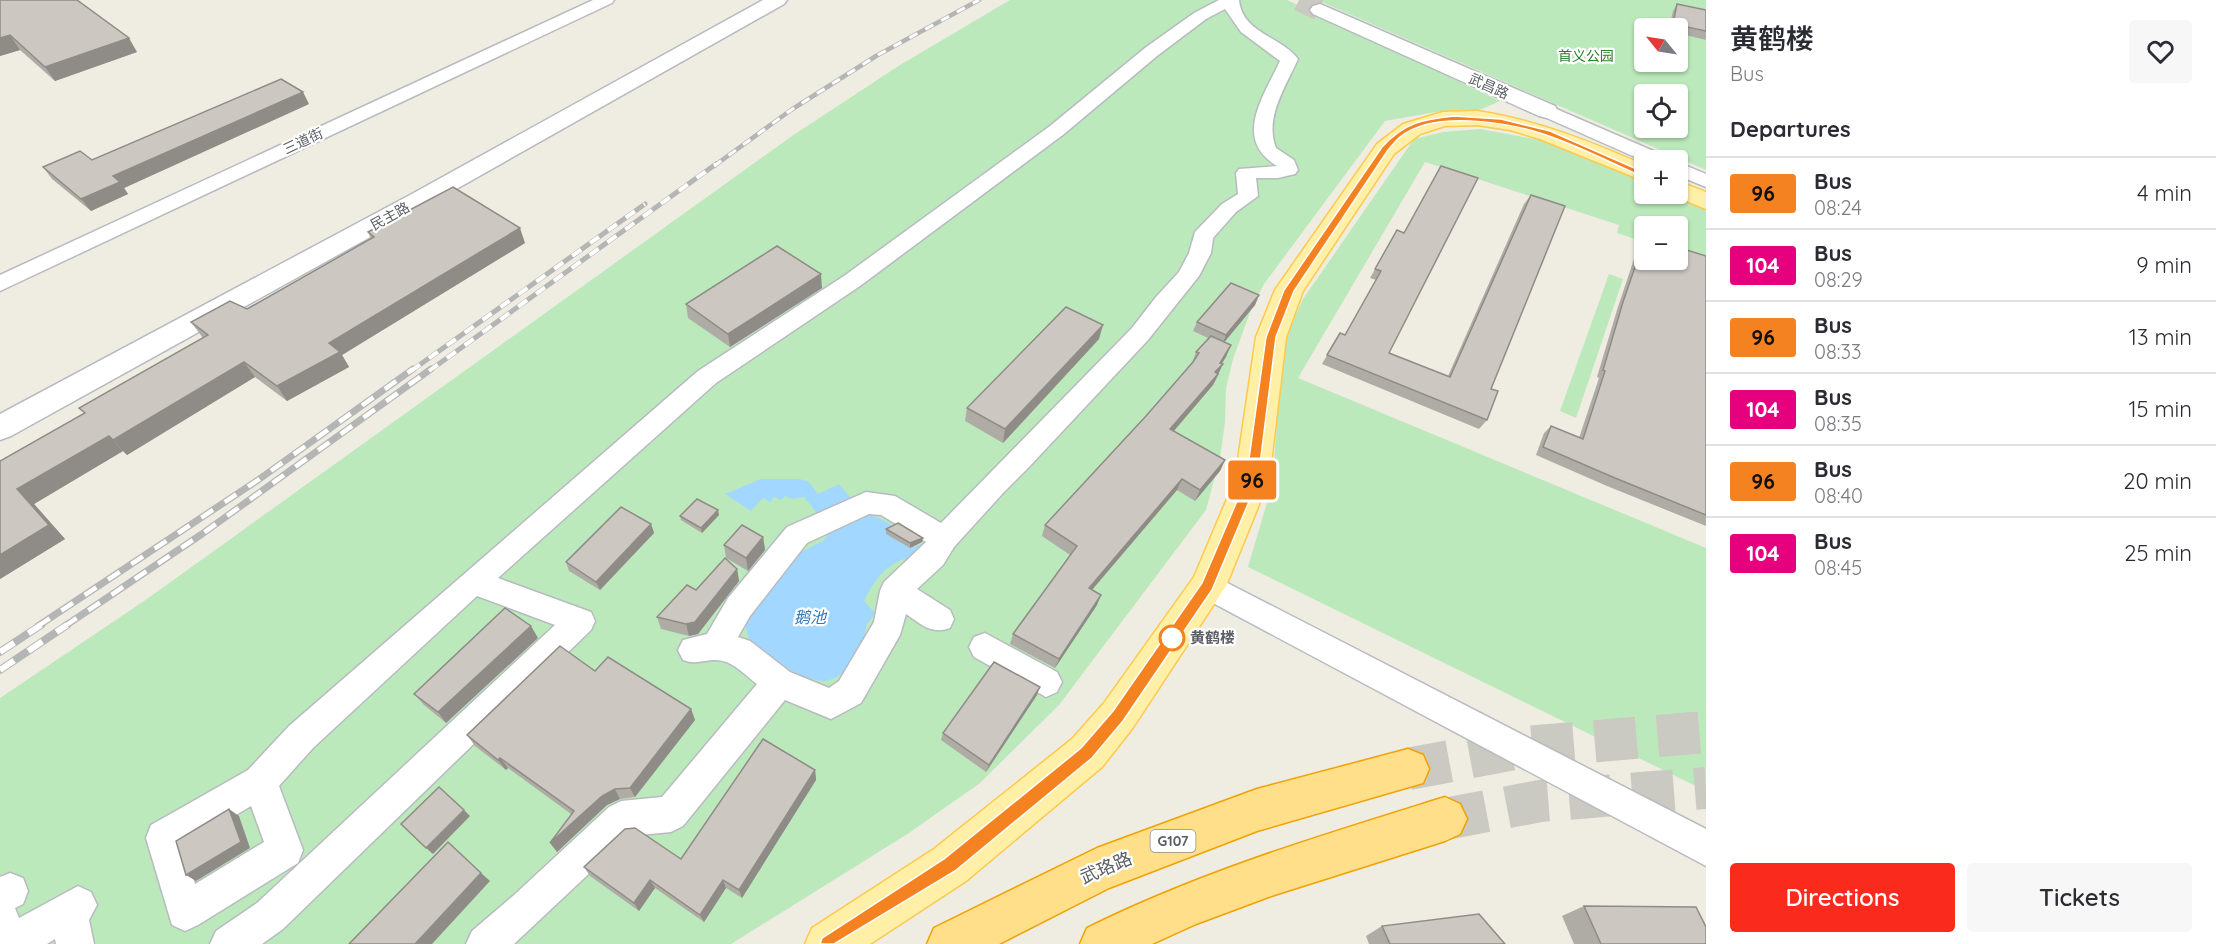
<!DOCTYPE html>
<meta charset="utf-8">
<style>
body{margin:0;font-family:Quicksand,"Noto Sans SC",sans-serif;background:#f7f7f7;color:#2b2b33;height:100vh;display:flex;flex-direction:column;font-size:22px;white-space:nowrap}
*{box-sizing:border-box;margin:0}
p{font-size:20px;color:#7c7c81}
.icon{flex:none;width:33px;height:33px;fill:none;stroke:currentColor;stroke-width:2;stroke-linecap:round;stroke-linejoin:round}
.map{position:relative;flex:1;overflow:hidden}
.drawer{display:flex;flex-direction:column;background:#fff;width:510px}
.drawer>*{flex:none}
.badge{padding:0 12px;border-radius:4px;font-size:21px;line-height:39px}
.needle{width:39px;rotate:300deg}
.controls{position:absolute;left:1634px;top:18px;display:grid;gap:12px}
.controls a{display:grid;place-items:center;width:54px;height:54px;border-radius:6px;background:#fff;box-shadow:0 2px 4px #0004;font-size:30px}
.map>.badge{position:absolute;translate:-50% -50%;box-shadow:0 0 0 3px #fff}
h2{padding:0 24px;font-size:22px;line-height:54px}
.round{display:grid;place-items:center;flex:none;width:63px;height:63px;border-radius:6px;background:#f7f7f7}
.headline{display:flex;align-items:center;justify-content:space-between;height:102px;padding:0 24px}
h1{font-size:28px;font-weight:600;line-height:45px}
.action{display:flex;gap:12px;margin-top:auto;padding:12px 24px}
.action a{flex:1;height:69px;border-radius:6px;background:#fa2a1c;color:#fff;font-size:24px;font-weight:600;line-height:69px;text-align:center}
.action a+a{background:#f7f7f7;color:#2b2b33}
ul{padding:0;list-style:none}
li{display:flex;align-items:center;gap:18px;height:72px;padding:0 24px;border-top:2px solid #e1e1e2}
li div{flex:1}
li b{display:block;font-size:22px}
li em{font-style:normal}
li .badge{min-width:66px;font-weight:700;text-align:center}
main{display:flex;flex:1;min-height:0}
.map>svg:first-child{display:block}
</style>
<main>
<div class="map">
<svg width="1706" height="944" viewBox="0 0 1706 944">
<rect width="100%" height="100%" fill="#efece2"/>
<g fill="#bce9bb" fill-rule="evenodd">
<polygon points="1010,0 1287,0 1500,101 1477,111 1436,112 1385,121 1264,284 1252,307 1233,359 1226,388 1225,422 1220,458 1206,510 1059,705 980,783 909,833 731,944 0,944 0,698 144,601 792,136 900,65"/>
<path d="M1317,0H1706V170ZM1644,28H1677V62H1644ZM1644,94H1677V128H1644Z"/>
<polygon points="1480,129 1540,140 1644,181 1644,194 1672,194 1706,208 1706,262 1677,253 1677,226 1644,226 1644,242 1617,233 1619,225 1425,162 1298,378 1706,548 1706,791 1248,567 1272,486 1281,371 1287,333 1303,299 1414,139 1443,132"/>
<polygon points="1609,274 1623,279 1576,418 1560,411"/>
</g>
<path fill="#a2d8ff" d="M761,479H800L809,482L818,494L839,484L864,514C887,518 897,528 910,548L925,543L914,564L904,559C884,566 873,583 864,601L875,613L866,626C866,648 849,677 825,681C807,683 763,656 752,643C747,637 746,629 745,622L794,556L824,540L831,531L804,497L792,499L785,496L781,500L774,497L770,502L763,498L751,511L725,494Z"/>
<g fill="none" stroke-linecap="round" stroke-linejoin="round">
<polyline stroke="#cac9c2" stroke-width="22" stroke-dasharray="22 10" stroke-linecap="butt" points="1299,0 1320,10"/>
<g stroke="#cac9c2" stroke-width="42" stroke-dasharray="42 21" stroke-linecap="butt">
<polyline points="1408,769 1525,747 1706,732"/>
<polyline points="1445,819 1540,801 1706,788"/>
</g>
<g stroke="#b7bbc0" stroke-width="3">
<g id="street">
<polygon points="593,0 614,0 612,3 0,291 0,275"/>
<path d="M1219,0H1239C1242,33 1282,37 1298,59C1286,86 1264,118 1276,148L1294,160L1298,170L1295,174L1278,178H1256L1258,196L1236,212L1213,238L1211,253L1199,276L1148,340L1028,468L1004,492L954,547L943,565L917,589L950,610L954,619L950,628C931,635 921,624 906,614L900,635L861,703L831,719L785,700L683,826L671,832L629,836L514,944H466L472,931L513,896L609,807L621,801L662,797L757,684C745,675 732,660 716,660C703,660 696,665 683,660L678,650L683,640L707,634L728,598L787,527L866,492L895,496L941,523L1132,328L1156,297L1179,272L1189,253L1195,232L1222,204L1238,194L1236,173L1239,169L1277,166C1232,139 1264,96 1280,61L1241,32L1225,9L1206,19L1157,56L1064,134L860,286L716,383L498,578L591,612L595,621L591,630L283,929L262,944H210L216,931L257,903L555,625L477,596L313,748L279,786L303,850L298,863L198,925L185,931L172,925L146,838L151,825L248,770L289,726L698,371L844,276L1050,126L1145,48L1194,13ZM869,514L881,515L926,542L884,582L880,591L874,622L839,681L829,688L790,672L750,641L738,637L750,616L807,543ZM251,806L264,842L195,884L184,846Z"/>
<polygon points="1547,105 1665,156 1668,160 1644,161 1540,115 1538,111 1540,107"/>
<polygon points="1677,162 1706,174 1706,187 1677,175"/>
<polygon points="1208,573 1706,829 1706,866 1198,595 1193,586 1198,577"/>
<polygon points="985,633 1057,672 1062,682 1057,692 1046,697 974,657 969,647 974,637"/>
<polygon points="10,873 23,878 28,891 23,904 15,908 19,918 78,886 91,892 97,905 89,920 94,944 56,944 55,939 47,944 0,944 0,877"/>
</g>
</g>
<g stroke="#b6bac0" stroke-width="3">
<g id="secondary">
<polygon points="763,0 787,0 784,4 428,205 11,436 0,440 0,414 410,195"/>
<polygon points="1320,4 1555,106 1558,111 1555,116 1547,118 1539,116 1313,14 1310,10 1313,6"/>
</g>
</g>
<g stroke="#ffc94b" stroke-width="3">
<g id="primary">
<path d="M1477,111C1536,120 1589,141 1644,165V181L1540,139L1510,130L1477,125L1445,126L1420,134L1394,154L1303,291L1286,337L1269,480L1226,586L1132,729L1102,767L966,881L870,944H805L812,928L934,849L1072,739L1104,703L1194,577L1235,480L1256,337L1275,290L1377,144L1403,124L1443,112Z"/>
<polygon points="1677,181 1706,192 1706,209 1669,194 1677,194"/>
</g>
</g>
<g stroke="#f1a100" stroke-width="3">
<g id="highway">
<polygon points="1408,749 1423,755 1429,769 1423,783 1257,831 1109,888 999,944 927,944 934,928 1097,848 1257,789"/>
<path d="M1445,797L1460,804L1467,819L1460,834L1445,841L1271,896L1196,924L1152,944H1080L1087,928C1202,871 1323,835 1445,797Z"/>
</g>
</g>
<use href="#street" fill="#fff" fill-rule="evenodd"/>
<use href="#secondary" fill="#fff" fill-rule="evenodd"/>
<use href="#primary" fill="#ffefa7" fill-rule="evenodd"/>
<use href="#highway" fill="#ffdf89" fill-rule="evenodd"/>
<g stroke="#b4b5b5" stroke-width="4.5">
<polyline id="rail-far3" points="714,166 791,110 876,56 979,0"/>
</g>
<g stroke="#b4b5b5" stroke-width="5">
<g id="rail-far2">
<polyline points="411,371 645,204"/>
<polyline points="429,371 716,164"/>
</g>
</g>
<g stroke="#b4b5b5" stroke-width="7">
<g id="rail-far1">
<polyline points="38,626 258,480 413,369"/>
<polyline points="65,626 202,534 431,369"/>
</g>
</g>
<g stroke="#b4b5b5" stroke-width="8">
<g id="rail">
<polyline points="0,652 41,625"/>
<polyline points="0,670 67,625"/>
</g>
</g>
<use href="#rail-far3" stroke="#fff" stroke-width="3" stroke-dasharray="9" stroke-linecap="butt"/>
<use href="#rail-far2" stroke="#fff" stroke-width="4" stroke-dasharray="11" stroke-linecap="butt"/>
<use href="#rail-far1" stroke="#fff" stroke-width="4.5" stroke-dasharray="14" stroke-linecap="butt"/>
<use href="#rail" stroke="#fff" stroke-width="6" stroke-dasharray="17" stroke-linecap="butt"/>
</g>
<g fill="#afaca6">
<polygon points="0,0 137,52 55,81 20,50 0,56"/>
<polygon points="1677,4 1706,10 1706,40 1677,33 1677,28 1669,28 1673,11"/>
<polygon points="309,104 124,188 128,194 91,211 52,179 43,167 92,160"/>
<polygon points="1531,195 1491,389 1487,420 1479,429 1322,364 1340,333 1345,335 1376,280 1370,278 1397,230 1389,353 1448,376 1524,204"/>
<polygon points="368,232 525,243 342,355 349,367 287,401 255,377 127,455 123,451 34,504 65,539 0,579 0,461 84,413 203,338 191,322 247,309 371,239"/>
<polygon points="1644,239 1644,260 1706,256 1706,526 1607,486 1536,455 1544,433 1551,426 1579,438 1599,378 1597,377 1617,310 1639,244"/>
<polygon points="822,288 730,347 688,318 686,304"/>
<polygon points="1259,295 1255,305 1224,342 1231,345 1222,364 1218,376 1213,385 1174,431 1225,460 1220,471 1195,501 1177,490 1092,590 1097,605 1055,668 1010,644 1013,634 1070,555 1042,536 1045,525 1146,416 1192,363 1196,352 1208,338 1193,331 1197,322"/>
<polygon points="1099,339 1003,443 965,421 967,408"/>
<polygon points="719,515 702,533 681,520 680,516"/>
<polygon points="651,524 654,533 600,590 569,571 566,562"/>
<polygon points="886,529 922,542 910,548 886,534"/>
<polygon points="763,537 765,550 748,571 726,558 724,545"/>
<polygon points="737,569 739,581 698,634 689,636 661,629 657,617 696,590"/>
<polygon points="538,638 446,723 424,705 414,694"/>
<polygon points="595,671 691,709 695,720 635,797 620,799 607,805 557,852 571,814 508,768 506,770 475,746 467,735"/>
<polygon points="1037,695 986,772 941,740 943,733"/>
<polygon points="815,770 816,780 742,898 726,888 704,922 655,888 639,911 590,876 584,867 681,859"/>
<polygon points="1584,906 1706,944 1574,944 1562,916"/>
<polygon points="1382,926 1505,944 1369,944 1366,936"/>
</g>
<g fill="#8f8c87">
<polygon points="10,35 20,50 0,56 0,38"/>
<polygon points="129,38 137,52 55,81 45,67"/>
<polygon points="303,92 309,104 124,188 128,194 91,211 81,199 113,176"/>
<polygon points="520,228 525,243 342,355 349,367 287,401 277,386 329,343"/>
<polygon points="821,274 822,288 730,347 728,334"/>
<polygon points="1259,295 1255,305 1222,345 1226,335"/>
<polygon points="1103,325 1099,339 1003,443 1005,429"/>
<polygon points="1231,345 1226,357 1219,368 1223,364 1213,385 1166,440 1170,429 1220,363"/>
<polygon points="244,362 255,377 127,455 113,440"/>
<polygon points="109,436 123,451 34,504 65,539 0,579 0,555 17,489"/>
<polygon points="1225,460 1220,471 1195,501 1200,490"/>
<polygon points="1182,479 1177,490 1085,598 1089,588"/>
<polygon points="718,510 719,515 702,533 701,528"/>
<polygon points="651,524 654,533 600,590 596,582"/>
<polygon points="763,537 765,550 748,571 746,558"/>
<polygon points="923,538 922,542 910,548 910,543"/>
<polygon points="737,569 739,581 698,634 689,636 686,624"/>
<polygon points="1101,595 1097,605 1055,668 1059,659"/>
<polygon points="531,626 538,638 446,723 438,712"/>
<polygon points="1040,687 1037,695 986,772 989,765"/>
<polygon points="691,709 695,720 635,797 630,788"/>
<polygon points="500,758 508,768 506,770 498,760"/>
<polygon points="815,770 816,780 742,898 739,890"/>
<polygon points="615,789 620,799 607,805 557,852 550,843 602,796"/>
<polygon points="229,809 239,816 250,848 196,881 186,875"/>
<polygon points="464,810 470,816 433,854 426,848"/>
<polygon points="481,873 490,881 432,944 415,944"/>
<polygon points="650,880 655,888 639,911 634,903"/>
<polygon points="723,880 726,888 704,922 700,915"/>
</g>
<g fill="#ccc8c1" stroke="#8f8c87" stroke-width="1.5">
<polygon points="0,0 77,0 129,38 45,67 10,35 0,38"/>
<polygon points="1677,4 1706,10 1706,31 1673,24"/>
<polygon points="281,79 303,92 113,176 120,182 81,199 43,167 80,151 92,160"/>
<polygon points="1441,166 1478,178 1389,353 1450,377 1531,195 1565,206 1491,389 1498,391 1487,420 1327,355 1340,333 1345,335 1381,271 1375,269 1397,230 1404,233"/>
<polygon points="453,187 520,228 329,343 340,352 277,386 244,362 113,440 109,436 17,489 49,525 0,555 0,461 85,413 79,408 208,335 191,322 230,301 247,309 374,237 368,232"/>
<polygon points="1644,241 1644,260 1677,260 1677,247 1706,256 1706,515 1615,478 1543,447 1551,426 1583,439 1605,371 1603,370 1623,302"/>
<polygon points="777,246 821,274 728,334 686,304"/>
<polygon points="1231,283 1259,295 1226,335 1197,322"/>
<polygon points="1066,307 1103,325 1005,429 967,408"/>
<polygon points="1211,336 1231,345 1220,363 1223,364 1215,372 1218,374 1170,429 1225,460 1200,490 1182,479 1089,588 1101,595 1059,659 1013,634 1077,546 1045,525 1146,416 1193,362 1199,353 1196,352"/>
<polygon points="697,499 718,510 701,528 680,516"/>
<polygon points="621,507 651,524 596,582 566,562"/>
<polygon points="898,523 923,538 910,543 886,529"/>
<polygon points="742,525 763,537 746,558 724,545"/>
<polygon points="725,558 737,569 695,622 686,624 657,617 687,585 696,590"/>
<polygon points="505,608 531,626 438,712 414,694"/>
<polygon points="560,646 595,671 608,657 691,709 630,788 615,789 602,796 550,843 574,811 500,758 498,760 467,735"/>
<polygon points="994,662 1040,687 989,765 943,733"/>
<polygon points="763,739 815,770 739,890 723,880 700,915 650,880 634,903 584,867 625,829 635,828 681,859"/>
<polygon points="439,787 464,810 426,848 401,824"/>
<polygon points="229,809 241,842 186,875 176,841"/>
<polygon points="448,842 481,873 415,944 349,944"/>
<polygon points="1584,906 1696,907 1706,927 1706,944 1601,944"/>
<polygon points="1479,914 1505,944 1390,944 1382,926"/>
</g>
<path fill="#f58220" stroke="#fff" stroke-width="1.5" d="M1454,116L1501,119L1550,131L1648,174L1641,176C1609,162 1577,145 1543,134C1506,122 1433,110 1400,137C1396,140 1392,146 1388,150L1294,291L1276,337L1258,480L1212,590L1123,721L1092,758L955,871L834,944H820L822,938L944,859L1081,748L1113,711L1202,583L1246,480L1266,337L1284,290L1382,147C1404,123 1423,119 1454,116Z"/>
<circle fill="#fff" stroke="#f58220" stroke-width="3" cx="1172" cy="638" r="12"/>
<g text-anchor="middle" stroke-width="4.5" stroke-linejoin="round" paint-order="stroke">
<g font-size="14" fill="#2b822e" stroke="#fff">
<text x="1586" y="61">首义公园</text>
</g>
<g font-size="14" fill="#5a5f64" stroke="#fff">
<text transform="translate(1489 86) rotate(24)" y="5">武昌路</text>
<text transform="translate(303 141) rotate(-25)" y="5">三道街</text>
<text transform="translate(390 216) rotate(-29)" y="5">民主路</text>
</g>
<rect fill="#fff" stroke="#8c8f92" stroke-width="1.5" x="1150.5" y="830" width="45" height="22" rx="4.5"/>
<g font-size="14" font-weight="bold" fill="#5a5f64">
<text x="1173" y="846">G107</text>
</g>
<g font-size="15" font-weight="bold" fill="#5a5f64" stroke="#fff" text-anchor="start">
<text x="1190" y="643">黄鹤楼</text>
</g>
<g font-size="16" font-style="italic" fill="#3478bc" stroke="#fff">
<text x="810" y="623">鹅池</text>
</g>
<g font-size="18" fill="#5a5f64" stroke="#fff">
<text transform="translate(1106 868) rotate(-23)" y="6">武珞路</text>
</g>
</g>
</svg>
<div class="controls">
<a><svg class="needle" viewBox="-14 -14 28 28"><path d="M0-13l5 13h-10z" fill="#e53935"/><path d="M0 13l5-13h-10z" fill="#7c7c81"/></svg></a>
<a><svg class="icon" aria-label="locate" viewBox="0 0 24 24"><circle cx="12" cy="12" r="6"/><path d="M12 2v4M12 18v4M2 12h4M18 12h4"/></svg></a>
<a>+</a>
<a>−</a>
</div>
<b class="badge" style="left:1252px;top:480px;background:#f58220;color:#111">96</b>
</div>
<section class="drawer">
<div class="headline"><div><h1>黄鹤楼</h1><p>Bus</p></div><a class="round"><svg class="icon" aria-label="heart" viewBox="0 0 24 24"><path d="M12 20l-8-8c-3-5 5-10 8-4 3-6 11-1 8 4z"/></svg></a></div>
<h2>Departures</h2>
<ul>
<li><span class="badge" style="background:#f58220;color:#111">96</span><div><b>Bus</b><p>08:24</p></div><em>4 min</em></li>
<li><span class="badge" style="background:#e6007e;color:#fff">104</span><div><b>Bus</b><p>08:29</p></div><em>9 min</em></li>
<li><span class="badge" style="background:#f58220;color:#111">96</span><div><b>Bus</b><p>08:33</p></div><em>13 min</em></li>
<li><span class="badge" style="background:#e6007e;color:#fff">104</span><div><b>Bus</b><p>08:35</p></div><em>15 min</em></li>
<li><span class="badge" style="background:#f58220;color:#111">96</span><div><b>Bus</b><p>08:40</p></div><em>20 min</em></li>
<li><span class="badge" style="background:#e6007e;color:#fff">104</span><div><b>Bus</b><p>08:45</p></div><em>25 min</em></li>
</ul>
<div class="action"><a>Directions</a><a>Tickets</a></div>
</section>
</main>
